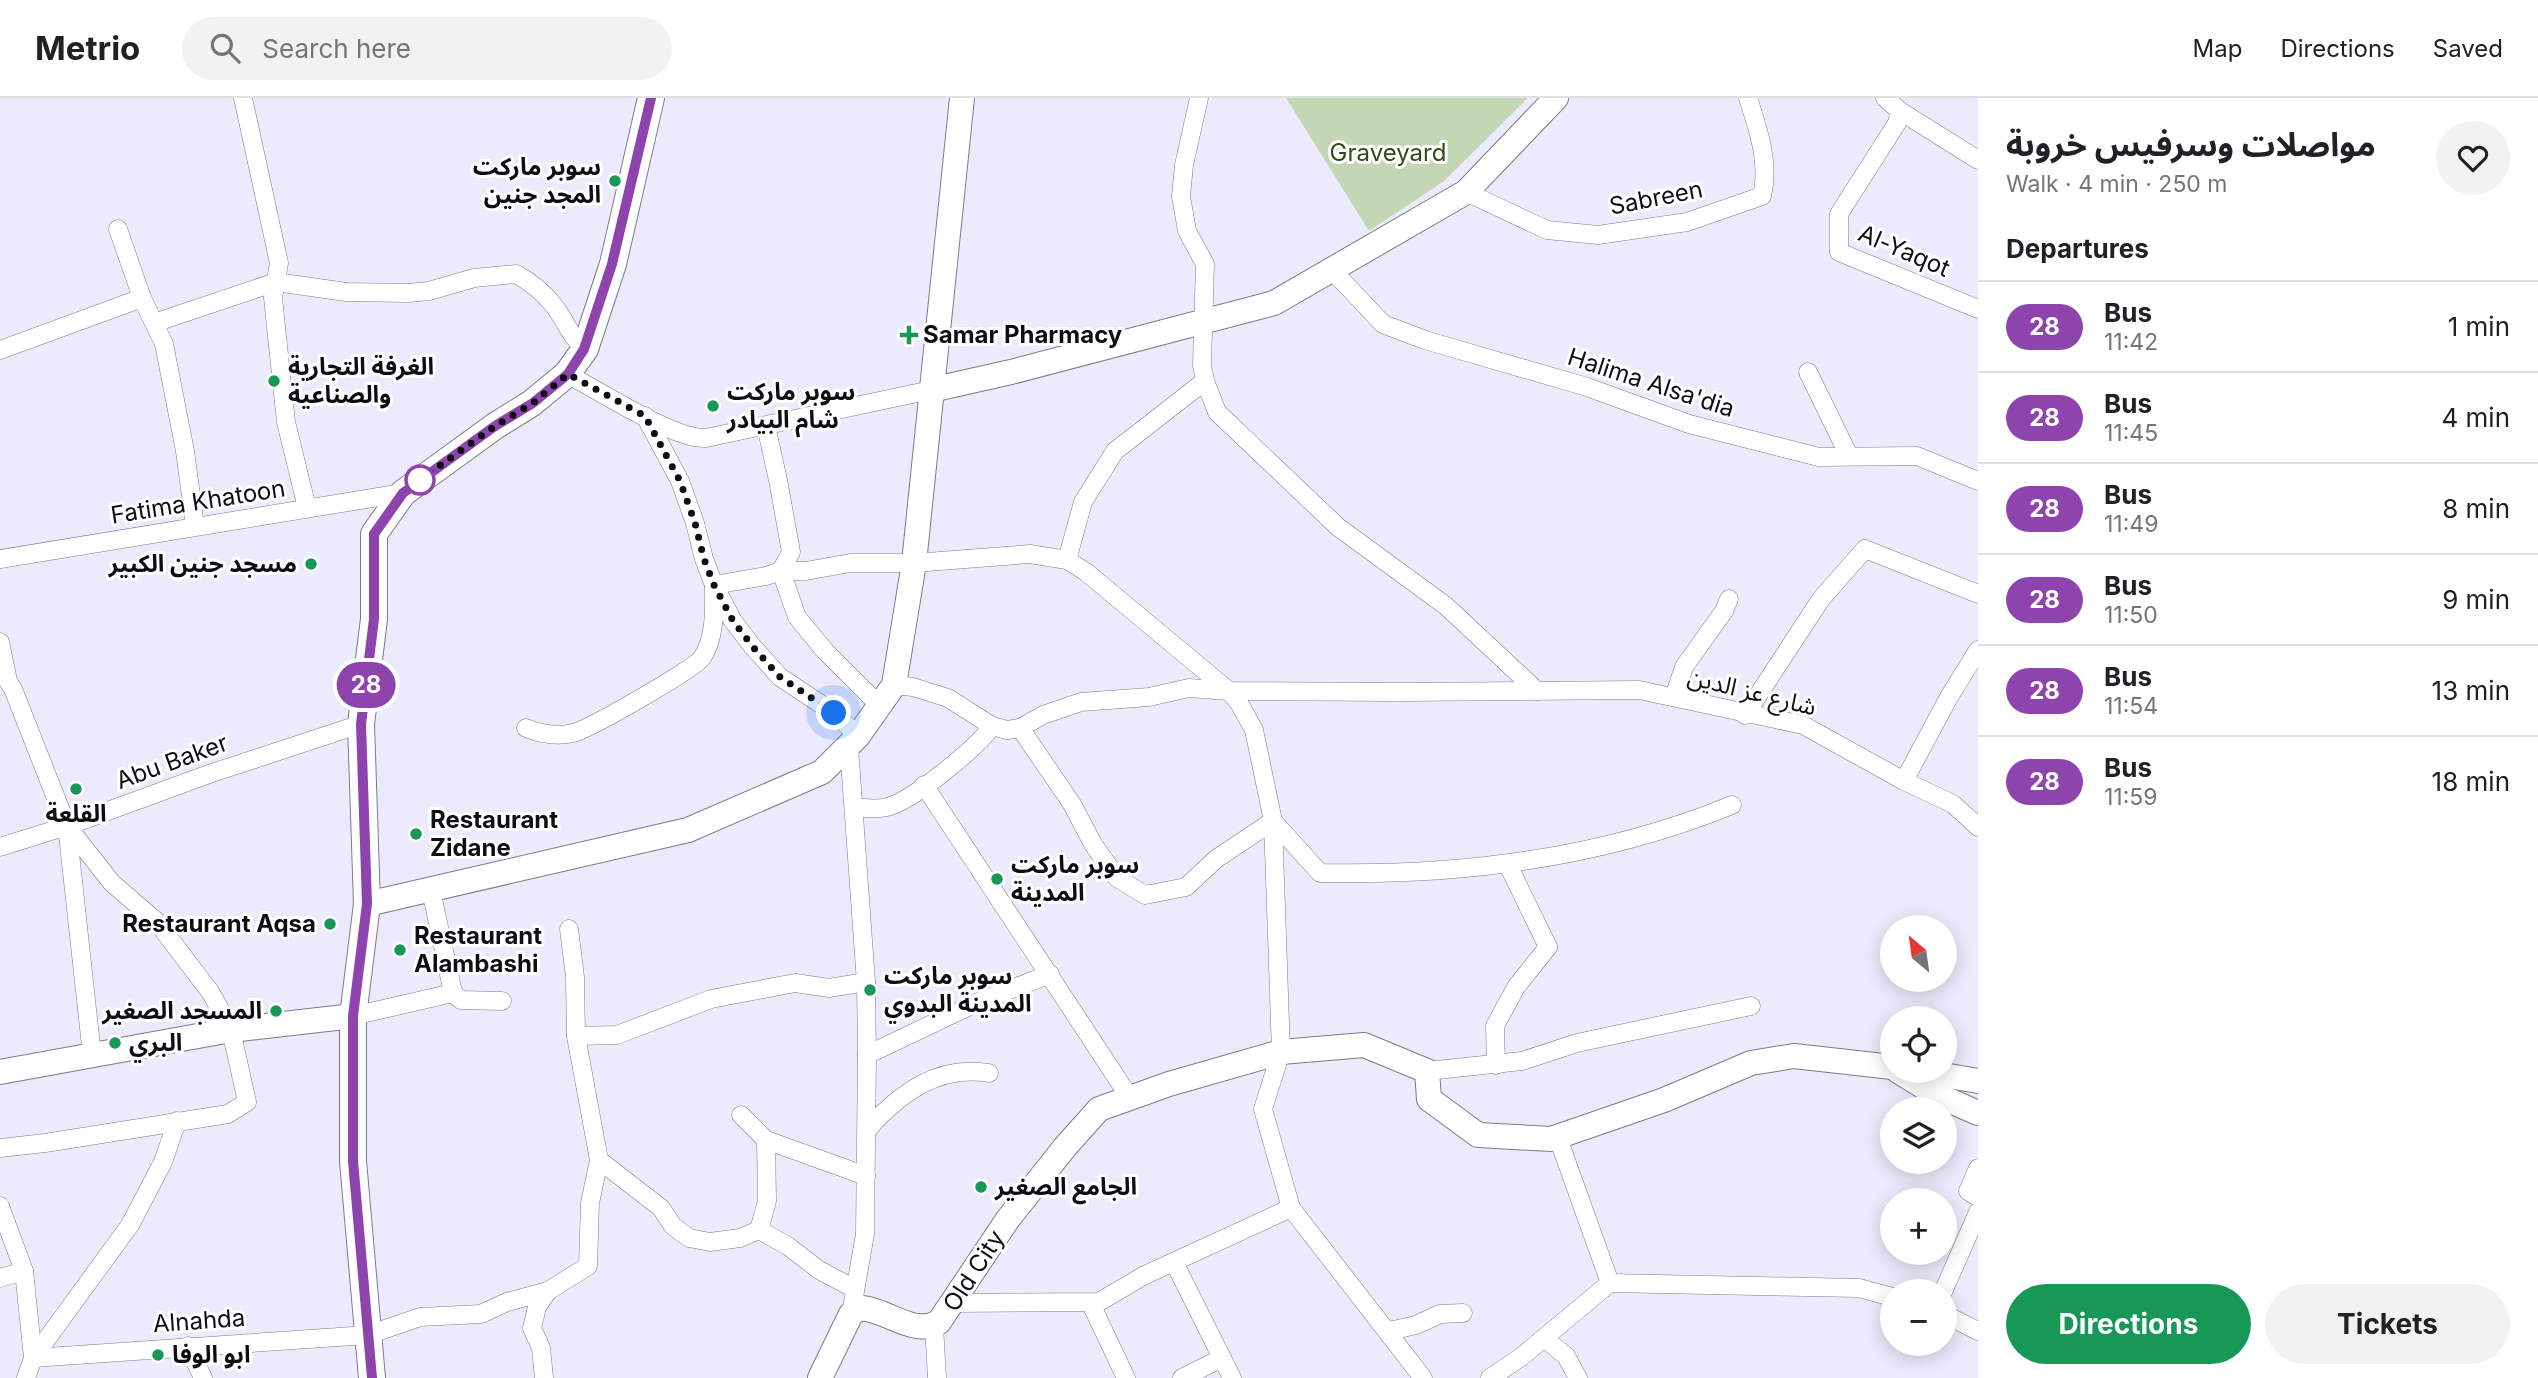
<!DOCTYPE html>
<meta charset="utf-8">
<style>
body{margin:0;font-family:Inter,"Noto Sans Arabic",sans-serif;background:#f2f2f2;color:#202124;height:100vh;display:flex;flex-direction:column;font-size:26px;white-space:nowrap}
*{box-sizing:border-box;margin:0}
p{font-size:23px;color:#757577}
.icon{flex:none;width:38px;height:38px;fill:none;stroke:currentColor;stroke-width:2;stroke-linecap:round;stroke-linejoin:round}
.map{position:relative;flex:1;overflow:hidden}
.sheet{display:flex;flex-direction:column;background:#fff;width:560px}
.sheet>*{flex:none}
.badge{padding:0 14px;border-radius:23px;font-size:24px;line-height:46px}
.needle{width:46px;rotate:331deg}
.fabs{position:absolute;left:1880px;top:817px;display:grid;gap:14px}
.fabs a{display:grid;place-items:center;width:77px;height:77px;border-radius:50%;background:#fff;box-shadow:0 4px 18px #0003;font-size:35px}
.you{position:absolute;width:35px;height:35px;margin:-18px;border:5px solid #fff;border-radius:50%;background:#1a73e8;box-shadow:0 0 0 10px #1a73e833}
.map>.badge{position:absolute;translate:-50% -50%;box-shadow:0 0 0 4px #fff}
h2{padding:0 28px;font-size:26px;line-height:63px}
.round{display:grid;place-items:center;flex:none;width:74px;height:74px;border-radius:37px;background:#f2f2f2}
.headline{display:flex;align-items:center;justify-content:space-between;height:119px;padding:0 28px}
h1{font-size:33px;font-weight:700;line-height:52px}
.button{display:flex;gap:14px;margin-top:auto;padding:14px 28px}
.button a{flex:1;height:80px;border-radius:42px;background:#189857;color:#fff;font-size:28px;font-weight:700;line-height:80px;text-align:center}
.button a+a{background:#f2f2f2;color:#202124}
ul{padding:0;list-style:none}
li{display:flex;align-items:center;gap:21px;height:91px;padding:0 28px;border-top:2px solid #e0e0e0}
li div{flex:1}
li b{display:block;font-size:26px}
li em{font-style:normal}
li .badge{min-width:77px;font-weight:700;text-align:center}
header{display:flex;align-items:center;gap:42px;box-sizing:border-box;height:98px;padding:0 35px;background:#fff;border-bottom:2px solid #e0e0e0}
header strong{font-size:33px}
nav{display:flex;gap:38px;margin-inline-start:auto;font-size:24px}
.search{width:490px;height:63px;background:#f2f2f2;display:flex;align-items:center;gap:18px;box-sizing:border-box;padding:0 24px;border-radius:38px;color:#757577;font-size:26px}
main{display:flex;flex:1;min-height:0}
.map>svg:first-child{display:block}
</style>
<header>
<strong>Metrio</strong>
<div class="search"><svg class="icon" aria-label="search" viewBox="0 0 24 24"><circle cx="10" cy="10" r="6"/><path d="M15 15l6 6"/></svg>Search here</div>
<nav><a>Map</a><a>Directions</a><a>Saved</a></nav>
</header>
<main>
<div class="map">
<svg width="1978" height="1280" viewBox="0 0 1978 1280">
<rect width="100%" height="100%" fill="#eeeafd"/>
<polygon fill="#c4d7b5" points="1286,0 1528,0 1444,83 1369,133"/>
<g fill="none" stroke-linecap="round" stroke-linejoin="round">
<g stroke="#7e7a8a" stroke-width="19">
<g id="street">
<polyline points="243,0 279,165 273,200 286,324 307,410"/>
<polyline points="1199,0 1184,67 1181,98 1187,133 1205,166 1202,267 1205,283 1217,314 1338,429 1446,508 1537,593"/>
<polyline points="1885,0 1900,13 1978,62"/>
<polyline points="1900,13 1897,25 1839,116 1839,154 1978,211"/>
<path d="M1466,94L1547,132L1598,137L1687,124L1762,98C1770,65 1758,31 1748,0"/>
<polyline points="118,131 142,200 164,246 185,353 195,428"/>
<polyline points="1333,173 1383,226 1425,242 1587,289 1689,326 1819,359 1917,358 1978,383"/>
<path d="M154,225L276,184L346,194L408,195L429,193L474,180L516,176C531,184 544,195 555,209C567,225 569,237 585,251"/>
<polyline points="0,252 142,200"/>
<polyline points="1808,274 1849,358"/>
<path d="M567,276C598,292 674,342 706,340L931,292"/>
<polyline points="645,318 680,383 695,425 704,461 714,487 733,523 753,549 780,579 834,615 858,638"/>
<polyline points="766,328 778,382 791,454 781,473 797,519 825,553 879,607"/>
<polyline points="0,461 403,395"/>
<polyline points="1067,462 1083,404 1115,353 1205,283"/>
<polyline points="0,544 8,583 13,591 67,728 92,957"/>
<polyline points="894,587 913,589 948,600 992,628 1007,632 1020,630 1043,617 1081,604 1149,599 1189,590 1229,593 1400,594 1639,592 1803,627 1904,683 1953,706 1978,729"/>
<polyline points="1674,599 1684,569 1724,513 1729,501"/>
<polyline points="1745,617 1821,501 1865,451 1978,496"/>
<path d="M526,630C541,636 557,639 573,635C588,632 694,571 702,560C716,538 714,511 714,487L766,478L781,473H806L850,465H914L1030,456L1067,462L1086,474L1229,593L1239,605L1254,632L1273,723L1281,954L1263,1011L1291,1110L1423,1280"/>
<path d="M1020,630L1072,706L1093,746L1117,780L1145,797L1186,789L1216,761L1273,723L1320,775C1461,778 1600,761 1732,707"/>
<polyline points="849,649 866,884 867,957 865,1136 851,1216"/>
<polyline points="1904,683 1949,599 1978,552"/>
<polyline points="924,687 1130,1000"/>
<path d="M854,709C865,710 877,712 887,709C911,704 978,649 992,628"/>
<polyline points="0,749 67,728 209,676 361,626"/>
<polyline points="569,831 575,879 576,938 599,1062 661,1110 673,1128 689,1140 710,1144 740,1140 759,1132 788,1148 819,1172 855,1191"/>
<polyline points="453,895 461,902 502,903"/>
<polyline points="353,918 453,895 431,792"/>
<polyline points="576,938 617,937 711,901 795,885 829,890 866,884"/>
<polyline points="867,957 976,905 1050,876"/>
<polyline points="1496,967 1495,928 1516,889 1548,849 1508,767"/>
<polyline points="1427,973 1522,963 1577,945 1751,908"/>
<polyline points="741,1017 766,1042 866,1078"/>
<path d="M867,1032C899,996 938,966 989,975"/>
<polyline points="0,1050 45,1045 228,1016 247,1004 231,932 211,895 157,824 112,785 67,728"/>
<polyline points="1978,1070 1968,1093 1978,1099"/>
<polyline points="0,1108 24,1173 33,1260 26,1280"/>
<polyline points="759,1132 767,1103 766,1042"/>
<polyline points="1174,1164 1232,1280"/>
<polyline points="0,1180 24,1173"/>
<polyline points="1610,1185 1859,1190 1892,1199"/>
<polyline points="1943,1194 1978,1114"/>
<polyline points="953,1205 1099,1204 1143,1178 1291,1110"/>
<polyline points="1091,1206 1126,1280"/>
<polyline points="1944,1216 1978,1233"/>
<polyline points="934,1228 937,1280"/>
<polyline points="1389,1233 1416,1227 1440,1216 1463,1215"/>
<polyline points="1544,1240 1566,1258 1578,1280"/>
<polyline points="188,1248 203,1280"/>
<polyline points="33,1260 368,1237 420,1219 481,1216 507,1204 548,1193"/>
<polyline points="33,1260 130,1127 163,1064 177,1023"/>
<polyline points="544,1280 541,1250 532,1230 537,1209 548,1193 588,1168 590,1105 599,1062"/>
<polyline points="1182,1280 1222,1260"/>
<polyline points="1490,1280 1521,1259 1610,1185 1558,1040"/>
</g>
</g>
<g stroke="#7e7a8a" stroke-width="26">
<g id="secondary">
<polyline points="931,292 1011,274 1274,205 1466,94 1556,0"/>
<polyline points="367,806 688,732 822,674 858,638 894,587 914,465 962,0"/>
<polyline points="1898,973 1937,997 1978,1015"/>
<polyline points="1919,973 1978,983"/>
<polyline points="0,974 231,932 353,918"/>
<path d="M820,1280L851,1216L860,1210C887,1211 913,1239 939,1224L1008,1121L1065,1049L1099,1011L1169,986L1281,954L1364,947L1427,973L1429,1001L1478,1037L1551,1041L1664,1002L1751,965L1794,958L1892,969"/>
</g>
</g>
<g stroke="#7e7a8a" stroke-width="28">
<polyline id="primary" points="372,1280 353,1063 353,918 367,806 361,626 374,521 374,436 403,395 495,328 532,305 567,276 585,251 613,166 651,0"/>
</g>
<use href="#street" stroke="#fff" stroke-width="18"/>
<use href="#secondary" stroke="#fff" stroke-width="24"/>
<use href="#primary" stroke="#fff" stroke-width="26"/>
</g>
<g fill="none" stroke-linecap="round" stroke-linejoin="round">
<g stroke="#fff" stroke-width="16">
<polyline id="line" points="372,1280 353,1063 353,918 367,806 361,626 374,521 374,436 403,395 495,328 533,305 568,276 584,251 612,166 651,0"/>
</g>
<use href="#line" stroke="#8e44ad" stroke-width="10"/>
<polyline stroke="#0f0d13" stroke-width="7" stroke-dasharray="0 12.6" points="420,382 495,328 533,305 568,276 645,318 680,383 695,425 704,461 714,487 733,523 753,549 780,579 834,615"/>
</g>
<g fill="#189857" stroke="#fff" stroke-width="2.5">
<circle cx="615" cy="83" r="7"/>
<path d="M905.5 226.5h7v7h7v7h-7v7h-7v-7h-7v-7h7z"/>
<circle cx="274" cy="283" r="7"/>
<circle cx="713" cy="308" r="7"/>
<circle cx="311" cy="466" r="7"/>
<circle cx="76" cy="691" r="7"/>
<circle cx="416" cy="736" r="7"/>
<circle cx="997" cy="781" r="7"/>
<circle cx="330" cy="826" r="7"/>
<circle cx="400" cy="852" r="7"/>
<circle cx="870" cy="892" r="7"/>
<circle cx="276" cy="913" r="7"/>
<circle cx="115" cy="945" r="7"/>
<circle cx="981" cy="1089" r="7"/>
<circle cx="158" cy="1257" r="7"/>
</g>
<circle fill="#fff" stroke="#8e44ad" stroke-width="3.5" cx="420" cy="382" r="14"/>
<g text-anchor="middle" stroke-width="6" stroke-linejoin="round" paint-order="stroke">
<g font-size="24" fill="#324b17" stroke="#fff">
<text x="1388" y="63">Graveyard</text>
</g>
<g font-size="24" font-weight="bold" fill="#0f0d13" stroke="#fff" text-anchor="start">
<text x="601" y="77" text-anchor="end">سوبر ماركت<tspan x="601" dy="28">المجد جنين</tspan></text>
<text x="923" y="245">Samar Pharmacy</text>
<text x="288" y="277">الغرفة التجارية<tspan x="288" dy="28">والصناعية</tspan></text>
<text x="727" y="302">سوبر ماركت<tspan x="727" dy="28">شام البيادر</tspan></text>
<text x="297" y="474" text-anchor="end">مسجد جنين الكبير</text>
<text x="76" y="724" text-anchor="middle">القلعة</text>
<text x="430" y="730">Restaurant<tspan x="430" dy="28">Zidane</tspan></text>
<text x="1011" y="775">سوبر ماركت<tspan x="1011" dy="28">المدينة</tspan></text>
<text x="316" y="834" text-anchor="end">Restaurant Aqsa</text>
<text x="414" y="846">Restaurant<tspan x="414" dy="28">Alambashi</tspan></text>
<text x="884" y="886">سوبر ماركت<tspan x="884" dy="28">المدينة البدوي</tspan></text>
<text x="262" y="921" text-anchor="end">المسجد الصغير</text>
<text x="129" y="953">البري</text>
<text x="995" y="1097">الجامع الصغير</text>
<text x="172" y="1265">ابو الوفا</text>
</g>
<g font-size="24" fill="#0f0d13" stroke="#fff">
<text transform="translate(1656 100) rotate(-11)" y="8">Sabreen</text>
<text transform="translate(1904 153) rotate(23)" y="8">Al-Yaqot</text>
<text transform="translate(1651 285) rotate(18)" y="8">Halima Alsa'dia</text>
<text transform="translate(198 404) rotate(-9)" y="8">Fatima Khatoon</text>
<text transform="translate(1752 594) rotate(14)" y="8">شارع عز الدين</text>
<text transform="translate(172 664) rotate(-20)" y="8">Abu Baker</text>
<text transform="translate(974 1173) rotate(-57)" y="8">Old City</text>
<text transform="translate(199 1223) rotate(-4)" y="8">Alnahda</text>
</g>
</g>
</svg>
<div class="fabs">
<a><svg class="needle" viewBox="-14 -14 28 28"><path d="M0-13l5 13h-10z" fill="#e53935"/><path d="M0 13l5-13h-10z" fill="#757577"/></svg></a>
<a><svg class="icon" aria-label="locate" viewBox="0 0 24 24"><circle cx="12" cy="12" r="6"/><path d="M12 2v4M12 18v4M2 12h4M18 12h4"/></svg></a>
<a><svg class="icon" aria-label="layers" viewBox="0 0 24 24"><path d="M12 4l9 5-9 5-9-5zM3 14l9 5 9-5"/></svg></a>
<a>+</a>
<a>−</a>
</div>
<div class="you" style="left:834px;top:615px"></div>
<b class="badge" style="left:366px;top:587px;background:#8e44ad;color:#fff">28</b>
</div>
<section class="sheet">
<div class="headline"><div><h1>مواصلات وسرفيس خروبة</h1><p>Walk · 4 min · 250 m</p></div><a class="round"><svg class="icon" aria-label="heart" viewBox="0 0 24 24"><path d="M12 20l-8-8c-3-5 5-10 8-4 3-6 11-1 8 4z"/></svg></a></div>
<h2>Departures</h2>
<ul>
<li><span class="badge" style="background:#8e44ad;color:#fff">28</span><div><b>Bus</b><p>11:42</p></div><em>1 min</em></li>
<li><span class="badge" style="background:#8e44ad;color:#fff">28</span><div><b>Bus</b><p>11:45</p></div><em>4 min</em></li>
<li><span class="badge" style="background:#8e44ad;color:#fff">28</span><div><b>Bus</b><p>11:49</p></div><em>8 min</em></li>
<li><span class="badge" style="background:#8e44ad;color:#fff">28</span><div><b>Bus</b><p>11:50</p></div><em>9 min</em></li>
<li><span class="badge" style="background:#8e44ad;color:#fff">28</span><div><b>Bus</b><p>11:54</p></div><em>13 min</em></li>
<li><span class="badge" style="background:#8e44ad;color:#fff">28</span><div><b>Bus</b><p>11:59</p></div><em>18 min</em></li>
</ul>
<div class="button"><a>Directions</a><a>Tickets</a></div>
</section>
</main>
